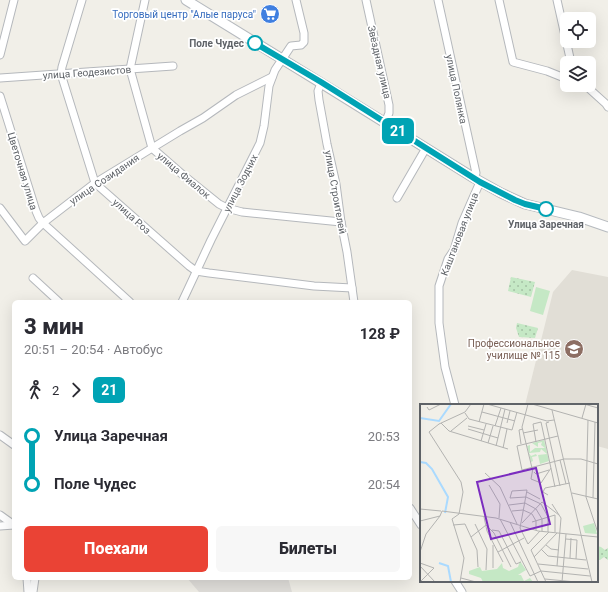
<!DOCTYPE html>
<html lang="ru">
<meta charset="utf-8">
<style>
body{margin:0;font-family:Roboto,sans-serif;background:#f7f7f7;color:#2b2b33;height:100vh;display:flex;flex-direction:column;font-size:15px;white-space:nowrap}
*{box-sizing:border-box;margin:0}
p{font-size:13px;color:#7c7c81}
.icon{flex:none;width:22px;height:22px;fill:none;stroke:currentColor;stroke-width:2;stroke-linecap:round;stroke-linejoin:round}
.map{position:relative;flex:1;overflow:hidden}
.side{position:absolute;left:12px;top:300px;width:400px;height:280px;display:flex;flex-direction:column;background:#fff;border-radius:6px;box-shadow:0 4px 16px #0002}
.side>*{flex:none}
.badge{padding:0 8px;border-radius:6px;font-size:14px;line-height:26px}
.fabs{position:absolute;left:560px;top:12px;display:grid;gap:8px}
.fabs a{display:grid;place-items:center;width:36px;height:36px;border-radius:6px;background:#fff;box-shadow:0 4px 16px #0002;font-size:20px}
.map>.badge{position:absolute;translate:-50% -50%;box-shadow:0 0 0 2px #fff}
.legs{display:flex;align-items:center;gap:6px;height:44px;padding:0 12px;font-size:13px}
.legs p{margin-inline-start:auto}
.overview{display:flex;align-items:center;justify-content:space-between;height:68px;padding:0 12px}
h1{font-size:22px;font-weight:800;line-height:30px}
.cta{display:flex;gap:8px;margin-top:auto;padding:8px 12px}
.cta a{flex:1;height:46px;border-radius:6px;background:#ea4335;color:#fff;font-size:16px;font-weight:800;line-height:46px;text-align:center}
.cta a+a{background:#f7f7f7;color:#2b2b33}
ul{padding:0 12px;list-style:none}
li{display:flex;align-items:center;gap:14px;height:48px;font-size:15px}
li i{display:grid;place-items:center;width:6px;height:100%;margin:0 5px;background:currentColor}
li i::after{content:'';width:10px;height:10px;margin:-5px;border:3px solid;border-radius:50%;background:#fff}
li p{margin-inline-start:auto}
li:first-child i{background:linear-gradient(#0000 50%,currentColor 0)}
li:last-child i{background:linear-gradient(currentColor 50%,#0000 0)}
.map>svg:first-child{display:block}
</style>
<div class="map">
<svg width="608" height="592" viewBox="0 0 608 592">
<defs>
<pattern id="park-dots" width="8" height="8" patternUnits="userSpaceOnUse"><rect width="8" height="8" fill="#c5e8c5"/><path d="M2 2h.1M6 6h.1" fill="none" stroke="#a3c0a4" stroke-width="1.8" stroke-linecap="round"/></pattern>
</defs>
<rect width="100%" height="100%" fill="#f1efe8"/>
<polygon fill="#e0deda" points="187,578 288,578 292,592 199,592"/>
<polygon fill="#e1ded6" points="572,270 608,277 608,449 597,446 597,405 525,405 553,292"/>
<g fill="url(#park-dots)">
<polygon points="511,277 535,282 531,297 508,291"/>
<polygon points="517,323 538,328 535,338 519,337 516,328"/>
<polygon points="597,546 601,547 605,550 608,548 608,560 604,557 600,560 597,560"/>
</g>
<polygon fill="#c5e8c5" points="536,287 550,291 543,315 530,311"/>
<g fill="none" stroke-linecap="round" stroke-linejoin="round">
<g stroke="#b5b8bc" stroke-width="9">
<g id="minor">
<polyline points="82,0 62,67 61,74 95,183 189,266 196,271 209,273 314,286 352,288"/>
<polyline points="145,0 130,69 152,148 183,175 219,204 227,208 242,212 341,222"/>
<polyline points="366,0 389,105 389,113 385,123"/>
<polyline points="438,0 476,173 474,178"/>
<polyline points="499,0 513,62 547,71 567,79"/>
<polyline points="557,0 570,58 573,63"/>
<polyline points="0,55 14,0"/>
<polyline points="0,78 173,66"/>
<polyline points="321,83 318,91 319,100 327,144 336,184 341,222 347,252 354,302"/>
<polyline points="585,85 606,104 608,107"/>
<polyline points="0,96 36,211 39,218 43,223 130,302"/>
<polyline points="397,198 426,148"/>
<polyline points="0,208 25,241 43,223 95,183 180,131 203,118 236,95 272,77"/>
<polyline points="33,278 59,302"/>
<polyline points="182,302 211,240 260,143 264,126 269,86 275,70 291,46 301,45 304,42 304,33 296,0"/>
<polyline points="455,405 445,367 439,323 439,286 448,259 454,250 462,223 480,182"/>
<polyline points="0,435 14,445"/>
<polyline points="410,508 421,525"/>
<polyline points="0,515 14,525"/>
<polyline points="0,526 14,525"/>
<polyline points="27,578 28,592"/>
<polyline points="455,581 462,592"/>
<polyline points="33,592 35,578"/>
</g>
</g>
<g stroke="#b6babf" stroke-width="11">
<polyline id="secondary" points="186,0 321,83 474,178 501,193 525,204 579,217 608,227"/>
</g>
<use href="#minor" stroke="#fff" stroke-width="7"/>
<use href="#secondary" stroke="#fff" stroke-width="9"/>
</g>
<g fill="none" stroke-linecap="round" stroke-linejoin="round">
<g stroke="#fff" stroke-width="9">
<polyline id="line-1" points="255,43 321,82 480,182 515,200 525,204 546,209"/>
</g>
<use href="#line-1" stroke="#00a3b4" stroke-width="6"/>
</g>
<defs>
<g id="supermarket-disc" transform="scale(1)"><circle r="9.5" fill="#3f7fe0" stroke="#fff"/><path d="M-6-5.5h2.5l.6 2H6L4.5 2H-2.5L-4.4-4H-6ZM-1.5 3.2a1.3 1.3 0 1 0 .1 0ZM3 3.2a1.3 1.3 0 1 0 .1 0Z" fill="#fff"/></g>
<g id="university-disc" transform="scale(1)"><circle r="9.5" fill="#8d6e63" stroke="#fff"/><path d="M0-5L7-2L0 1L-7-2ZM-4 1L0 2.5L4 1V4Q0 6-4 4Z" fill="#fff"/></g>
</defs>
<g fill-rule="evenodd">
<use href="#supermarket-disc" x="270" y="14"/>
<use href="#university-disc" x="574" y="349"/>
</g>
<g fill="#fff" stroke="#00a3b4" stroke-width="2">
<circle cx="255" cy="43" r="7"/>
<circle cx="546" cy="209" r="7"/>
</g>
<g text-anchor="middle" stroke-width="3.5" stroke-linejoin="round" paint-order="stroke">
<g font-size="10" fill="#366cbe" stroke="#fff" text-anchor="end">
<text x="256" y="18">Торговый центр "Алые паруса"</text>
</g>
<g font-size="10" font-weight="bold" fill="#5f6368" stroke="#fff" text-anchor="end">
<text x="244" y="47">Поле Чудес</text>
<text x="546" y="228" text-anchor="middle">Улица Заречная</text>
</g>
<g font-size="10" fill="#5f6368" stroke="#fff">
<text transform="translate(380 62) rotate(77)" y="4">Звёздная улица</text>
<text transform="translate(87 72) rotate(-4)" y="4">улица Геодезистов</text>
<text transform="translate(457 89) rotate(78)" y="4">улица Полянка</text>
<text transform="translate(23 171) rotate(73)" y="4">Цветочная улица</text>
<text transform="translate(184 175) rotate(40)" y="4">улица Фиалок</text>
<text transform="translate(104 179) rotate(-34)" y="4">улица Созидания</text>
<text transform="translate(240 183) rotate(-63)" y="4">улица Зодчих</text>
<text transform="translate(336 192) rotate(80)" y="4">улица Строителей</text>
<text transform="translate(132 216) rotate(42)" y="4">улица Роз</text>
<text transform="translate(459 234) rotate(-69)" y="4">Каштановая улица</text>
</g>
<g font-size="10" fill="#785e54" stroke="#fff" text-anchor="end">
<text x="560" y="347">Профессиональное<tspan x="560" dy="12">училище № 115</tspan></text>
</g>
</g>
<g transform="translate(420 404)">
<rect width="178" height="178" fill="#f1efe8"/>
<path d="M124,36L129,57L120,60L118,51L127,50L121,45L120,48L109,49L111,52L116,50L117,52L112,53L113,57L111,58L107,42L110,41V48L115,44H125L121,41L122,38L118,39V43L112,39Z" fill="#c5e8c5"/>
<path d="M100,157L106,166L98,171H101L104,177L110,174L113,178H63L61,174L49,170V167L60,163L62,167L77,165L82,159L83,164L89,167L98,163Z" fill="#c5e8c5"/>
<path d="M174,119L177,130L165,129L163,122Z" fill="#c5e8c5"/>
<path fill="none" stroke="#aadaff" stroke-width="2" d="M0,14L19,17L31,0M0,58L6,59L12,65L28,93L25,109M19,159L28,162L31,178"/>
<path fill="none" stroke="#b3b3b1" stroke-width="1" d="M67,0L127,17L134,16M108,0L102,23L112,64M112,0L178,19M164,0L178,4M7,3L9,6L21,0M132,6L172,178M62,8L95,17M45,9L49,15L92,26L97,8M162,14L166,0M168,16L166,93L178,129M59,18L64,0M121,18L135,83M129,18L126,19L140,82M21,19L29,27L88,45M87,19L90,7M48,22L64,26M75,22L81,4M48,25L78,34M31,27L47,14M103,29L118,26M138,32L97,42L102,66L144,55H161L178,60M61,37L66,20M116,38L113,20L121,18M68,39L73,22M101,40L99,26L103,25M76,42L85,5M83,44L87,25M140,56L146,80M113,64L111,75L121,79L131,64M114,68L116,70L129,66M65,69L80,83L97,120M69,81L80,100L79,114M107,86L92,87L90,94L106,93L121,100L128,113V128M107,86L100,124L108,140L120,127M107,88L120,95M152,89L178,95M128,91L123,88L125,84L150,79M173,94L175,18M132,100L141,114L137,162M89,101L105,99L116,105L122,115V127M0,105L21,107M92,107L103,106L112,110L116,117V126M39,110L32,115L44,154L40,178M39,110L43,88L41,78L9,28L19,20L45,8L51,0M64,113L67,127L83,158M80,115L110,172L121,167M0,117L20,112L22,107L76,114L118,127L178,133M90,118L118,178M112,118L135,111V128M102,119L122,98L139,111M55,120L67,145L66,166M33,121L45,120L57,146L58,163M72,126L79,127L96,160L101,158M51,133L66,121L74,129L91,163M146,135L157,136L156,155M126,141L131,145L139,146M121,145L128,152L166,156M0,148L6,130L20,112M78,148L104,134M114,153L137,129M150,154L151,134M0,159L14,164L0,178M118,160L168,165M0,162L15,178M73,164V141M121,167L170,172M41,174L56,178M125,175L156,178M126,178L111,146L129,128M142,178L146,130"/>
<path fill="#7b2cbf" fill-opacity="0.15" stroke="#7b2cbf" stroke-width="2" d="M116,64L130,120L71,135L57,78Z"/>
<rect width="178" height="178" fill="none" stroke="#5f6368" stroke-width="2"/>
</g>
</svg>
<div class="fabs">
<a><svg class="icon" aria-label="locate" viewBox="0 0 24 24"><circle cx="12" cy="12" r="6"/><path d="M12 2v4M12 18v4M2 12h4M18 12h4"/></svg></a>
<a><svg class="icon" aria-label="layers" viewBox="0 0 24 24"><path d="M12 4l9 5-9 5-9-5zM3 14l9 5 9-5"/></svg></a>
</div>
<b class="badge" style="left:398px;top:131px;background:#00a3b4;color:#fff">21</b>
<section class="side">
<div class="overview"><div><h1>3 мин</h1><p>20:51 – 20:54 · Автобус</p></div><b>128 ₽</b></div>
<div class="legs"><svg class="icon" aria-label="walk" viewBox="0 0 24 24"><circle cx="13" cy="4" r="2"/><path d="M13 8l-2 6 4 7M11 14l-3 7M7 12l3-4h3l4 4"/></svg>2<svg class="icon" aria-label="forward" viewBox="0 0 24 24"><path d="M9 5l7 7-7 7"/></svg><b class="badge" style="background:#00a3b4;color:#fff">21</b></div>
<ul>
<li><i style="color:#00a3b4"></i><b>Улица Заречная</b><p>20:53</p></li>
<li><i style="color:#00a3b4"></i><b>Поле Чудес</b><p>20:54</p></li>
</ul>
<div class="cta"><a>Поехали</a><a>Билеты</a></div>
</section>
</div>
